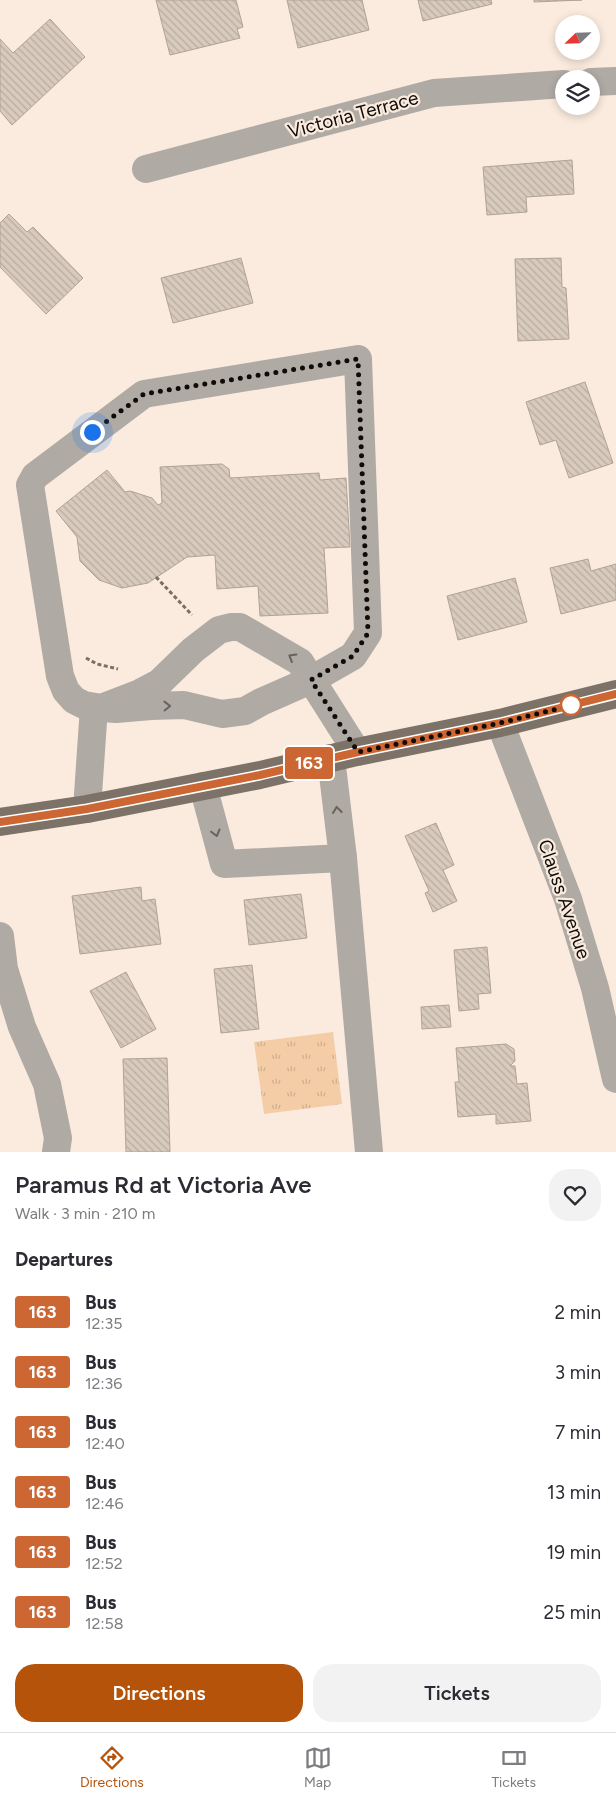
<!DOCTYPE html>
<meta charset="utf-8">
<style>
body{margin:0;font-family:Figtree,sans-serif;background:#f2f2f3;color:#2b2b33;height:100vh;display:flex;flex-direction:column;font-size:19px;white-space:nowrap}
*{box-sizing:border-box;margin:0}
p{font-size:16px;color:#7c7c81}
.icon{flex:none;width:28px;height:28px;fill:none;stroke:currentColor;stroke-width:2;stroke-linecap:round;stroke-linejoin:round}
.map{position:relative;height:1152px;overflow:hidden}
.details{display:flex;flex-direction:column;background:#fff;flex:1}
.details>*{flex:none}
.badge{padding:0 10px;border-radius:4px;font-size:18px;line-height:32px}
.needle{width:32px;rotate:247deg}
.buttons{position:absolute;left:555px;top:15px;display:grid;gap:10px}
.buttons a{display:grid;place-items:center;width:45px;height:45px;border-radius:50%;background:#fff;box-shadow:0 2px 8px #0003;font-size:25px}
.you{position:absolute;width:25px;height:25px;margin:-12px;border:4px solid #fff;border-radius:50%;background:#1a73e8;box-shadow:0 0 0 8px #1a73e833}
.map>.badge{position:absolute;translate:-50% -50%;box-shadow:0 0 0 2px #fff}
h2{padding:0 15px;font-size:19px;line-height:45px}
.round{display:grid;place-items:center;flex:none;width:52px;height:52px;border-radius:20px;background:#f2f2f3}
.summary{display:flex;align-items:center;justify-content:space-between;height:85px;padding:0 15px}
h1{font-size:24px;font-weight:600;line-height:38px}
.action{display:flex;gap:10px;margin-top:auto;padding:10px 15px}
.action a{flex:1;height:58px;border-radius:20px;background:#b45309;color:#fff;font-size:20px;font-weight:600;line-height:58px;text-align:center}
.action a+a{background:#f2f2f3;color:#2b2b33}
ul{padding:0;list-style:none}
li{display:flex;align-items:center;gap:15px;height:60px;padding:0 15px}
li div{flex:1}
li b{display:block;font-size:19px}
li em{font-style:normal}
li .badge{min-width:55px;font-weight:700;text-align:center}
.menu{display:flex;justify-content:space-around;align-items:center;height:70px;border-top:1px solid #e1e1e2;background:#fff;font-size:14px;color:#7c7c81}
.menu a{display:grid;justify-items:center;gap:2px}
.menu .current{color:#b45309}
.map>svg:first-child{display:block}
</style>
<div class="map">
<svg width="616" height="1152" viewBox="0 0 616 1152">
<defs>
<pattern id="park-tufts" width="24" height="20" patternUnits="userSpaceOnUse" patternTransform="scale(1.25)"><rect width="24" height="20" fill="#f4cda7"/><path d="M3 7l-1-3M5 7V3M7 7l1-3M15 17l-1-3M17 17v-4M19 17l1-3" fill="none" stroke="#d0af8e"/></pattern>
<pattern id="building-back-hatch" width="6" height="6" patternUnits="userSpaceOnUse" patternTransform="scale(1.25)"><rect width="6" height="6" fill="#d8cabd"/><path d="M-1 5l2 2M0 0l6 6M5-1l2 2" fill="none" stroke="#b8aca1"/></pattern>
</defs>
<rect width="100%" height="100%" fill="#faebde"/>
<polygon fill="url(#park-tufts)" points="333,1032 342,1104 264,1114 254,1042"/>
<g fill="url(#building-back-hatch)" stroke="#b0a295">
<polygon points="156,0 236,0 243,27 237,29 240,38 170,55"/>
<polygon points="287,0 362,0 369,30 298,48"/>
<polygon points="418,0 491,0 492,4 423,21"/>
<polygon points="534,0 582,0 534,2"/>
<polygon points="50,19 85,57 12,125 0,111 0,39 13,53"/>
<polygon points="572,160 574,194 526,197 527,212 487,215 483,167"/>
<polygon points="9,214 27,232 33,227 83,278 46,314 0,267 0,223"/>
<polygon points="241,258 253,303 173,323 161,278"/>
<polygon points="561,258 562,287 566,288 569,339 518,341 515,259"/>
<polygon points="585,382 613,463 569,478 556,440 540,445 526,402"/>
<polygon points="222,464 229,469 230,478 319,473 320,480 346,478 350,547 324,548 328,613 260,616 258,586 217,589 215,555 187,557 148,583 122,588 99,580 80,561 77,537 56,511 107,470 125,492 130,491 152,498 158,505 162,503 160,467"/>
<polygon points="588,559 591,571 616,564 616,600 561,614 550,568"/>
<polygon points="515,578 527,622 458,640 447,596"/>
<polygon points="436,823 454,865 443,870 457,901 433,912 425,893 429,891 405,836"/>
<polygon points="141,887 142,901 155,899 161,944 80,954 72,896"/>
<polygon points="301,894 307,938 249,945 244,900"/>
<polygon points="487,947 491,993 478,994 479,1009 459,1011 454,950"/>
<polygon points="252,965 259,1029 221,1033 214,969"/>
<polygon points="126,972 156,1029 121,1048 90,991"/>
<polygon points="449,1005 451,1027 422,1029 421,1007"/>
<polygon points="506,1044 514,1049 515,1061 510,1066 515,1066 517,1084 527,1083 531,1121 496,1124 496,1114 458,1117 455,1082 459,1082 456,1048"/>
<polygon points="167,1058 170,1152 126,1152 123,1059"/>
</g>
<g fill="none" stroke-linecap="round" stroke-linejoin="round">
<g stroke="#797068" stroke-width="3" stroke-dasharray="4 2.5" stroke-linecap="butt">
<polyline points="156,577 192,615"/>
<polyline points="86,658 97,664 118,669"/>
</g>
<g stroke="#b0aaa5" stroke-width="28">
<polyline points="591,82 616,81"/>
<polyline points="146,169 434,93 564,84"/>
<polyline points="101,708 116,709 151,706 184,705 222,714 245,711 261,702 311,680 353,656 368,633 358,359 144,394 35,476 30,485 60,676 66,691 74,700 84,705 101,708 140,693 159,683 193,650 219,630 231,627 240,627 300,662 357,752"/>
<polyline points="500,723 568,899 595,988 616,1079"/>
<polyline points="331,758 343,858 369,1152"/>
<polyline points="203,786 224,864 343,858"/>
<polyline points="87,809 94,707"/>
<polyline points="0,936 4,969 22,1027 47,1084 58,1138 56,1152"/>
</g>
<polyline stroke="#7d7268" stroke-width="28" points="0,822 87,809 260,775 357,752 500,723 616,694"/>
</g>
<defs><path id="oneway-chevron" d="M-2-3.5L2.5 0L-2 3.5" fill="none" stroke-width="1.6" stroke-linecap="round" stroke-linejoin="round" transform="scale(1.25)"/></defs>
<g stroke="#68625e">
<use href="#oneway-chevron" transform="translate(292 657) rotate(-149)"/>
<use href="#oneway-chevron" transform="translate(167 706) rotate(-1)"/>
<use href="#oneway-chevron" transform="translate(337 810) rotate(-97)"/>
<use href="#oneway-chevron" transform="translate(216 833) rotate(75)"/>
</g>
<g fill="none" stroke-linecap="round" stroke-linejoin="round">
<g stroke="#fff" stroke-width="11">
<polyline id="line" points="0,822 87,809 260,775 358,752 500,723 616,694"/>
</g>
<use href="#line" stroke="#c63" stroke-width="8"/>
<polyline stroke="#0f0b07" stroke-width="5" stroke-dasharray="0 9" points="92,432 144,394 358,359 368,633 353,656 311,680 358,752 500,723 577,704 571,705"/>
</g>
<circle fill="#fff" stroke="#c63" stroke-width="2.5" cx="571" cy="705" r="10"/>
<g text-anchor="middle" stroke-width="4.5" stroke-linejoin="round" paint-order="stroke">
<g font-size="19" fill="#0f0b07" stroke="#faebde">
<text transform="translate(353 114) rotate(-15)" y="7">Victoria Terrace</text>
<text transform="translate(565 899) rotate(71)" y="7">Clauss Avenue</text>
</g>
</g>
</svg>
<div class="buttons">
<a><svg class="needle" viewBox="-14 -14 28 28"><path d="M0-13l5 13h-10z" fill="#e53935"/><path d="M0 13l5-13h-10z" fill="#7c7c81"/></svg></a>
<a><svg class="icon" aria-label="layers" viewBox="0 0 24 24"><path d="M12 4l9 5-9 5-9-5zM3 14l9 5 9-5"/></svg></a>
</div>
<div class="you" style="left:92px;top:432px"></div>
<b class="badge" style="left:309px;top:763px;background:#c63;color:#fff">163</b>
</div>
<section class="details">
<div class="summary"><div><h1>Paramus Rd at Victoria Ave</h1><p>Walk · 3 min · 210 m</p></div><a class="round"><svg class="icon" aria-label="heart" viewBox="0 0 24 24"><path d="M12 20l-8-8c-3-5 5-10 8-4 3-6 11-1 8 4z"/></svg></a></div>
<h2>Departures</h2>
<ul>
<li><span class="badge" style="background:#c63;color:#fff">163</span><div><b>Bus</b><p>12:35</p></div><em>2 min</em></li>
<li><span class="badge" style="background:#c63;color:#fff">163</span><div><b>Bus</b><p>12:36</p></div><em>3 min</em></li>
<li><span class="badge" style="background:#c63;color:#fff">163</span><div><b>Bus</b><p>12:40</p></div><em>7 min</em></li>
<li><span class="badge" style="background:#c63;color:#fff">163</span><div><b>Bus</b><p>12:46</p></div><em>13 min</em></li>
<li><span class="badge" style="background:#c63;color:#fff">163</span><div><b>Bus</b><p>12:52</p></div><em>19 min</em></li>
<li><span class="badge" style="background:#c63;color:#fff">163</span><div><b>Bus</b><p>12:58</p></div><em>25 min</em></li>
</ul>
<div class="action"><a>Directions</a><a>Tickets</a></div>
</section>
<nav class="menu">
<a class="current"><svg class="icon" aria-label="directions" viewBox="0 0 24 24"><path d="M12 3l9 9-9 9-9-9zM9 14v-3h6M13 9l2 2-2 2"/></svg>Directions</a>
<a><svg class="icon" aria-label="map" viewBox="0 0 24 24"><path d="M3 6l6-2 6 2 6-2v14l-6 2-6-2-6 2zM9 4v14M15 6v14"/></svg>Map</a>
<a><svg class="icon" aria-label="tickets" viewBox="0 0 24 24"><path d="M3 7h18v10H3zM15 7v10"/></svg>Tickets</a>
</nav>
